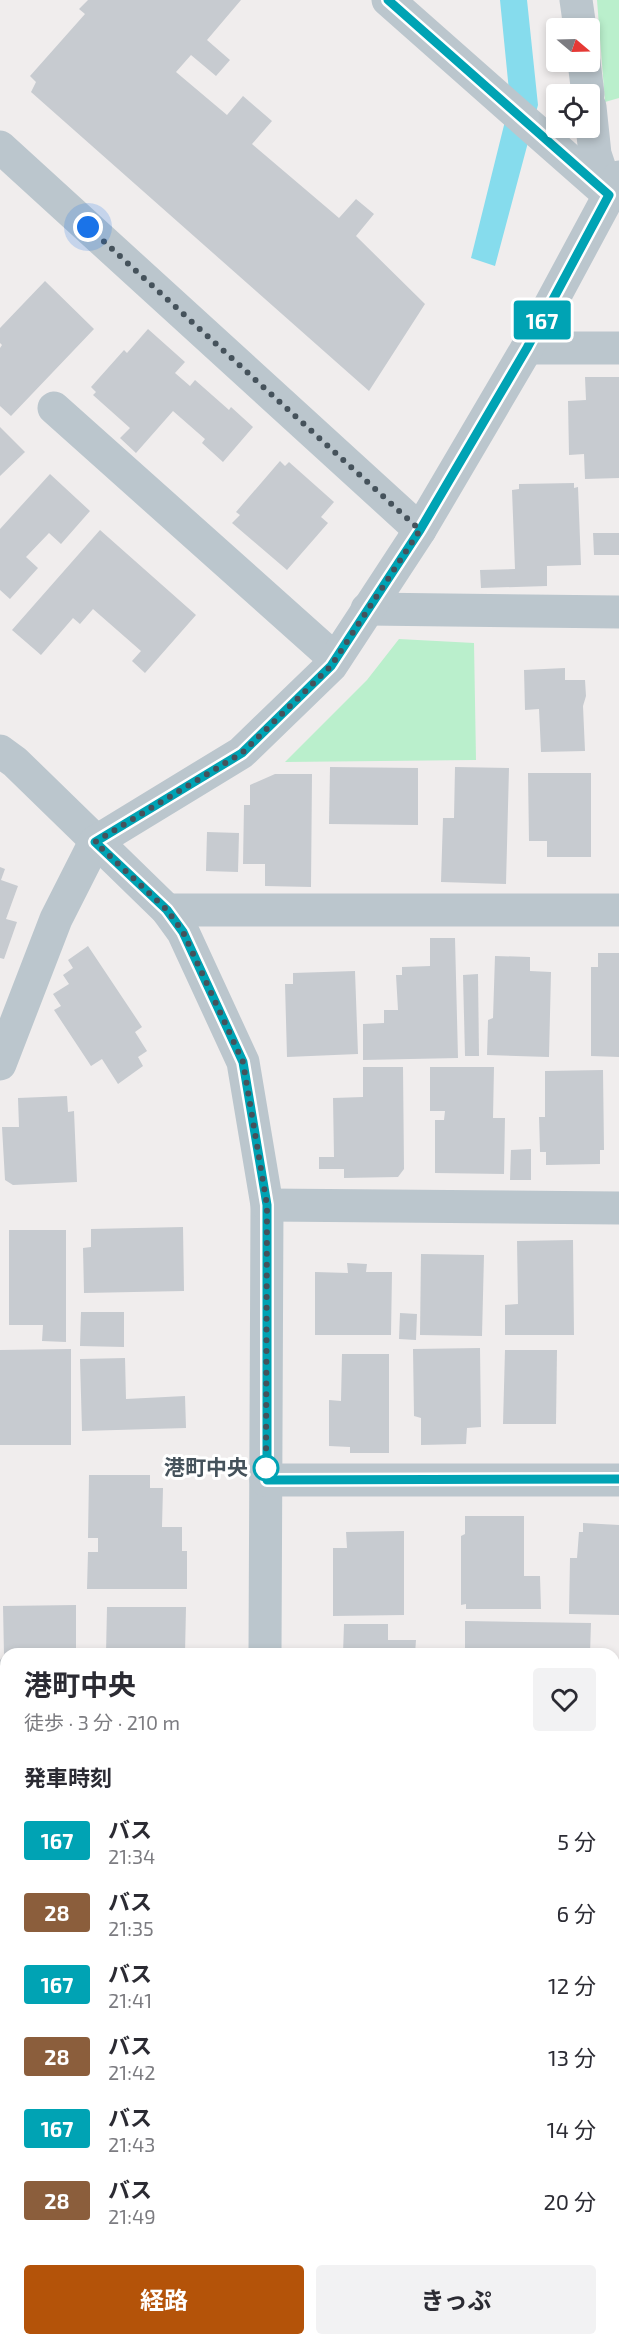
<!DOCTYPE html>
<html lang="ja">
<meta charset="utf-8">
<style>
body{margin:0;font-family:"Exo 2","Noto Sans JP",sans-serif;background:#f2f2f3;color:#2b2b33;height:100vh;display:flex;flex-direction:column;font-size:22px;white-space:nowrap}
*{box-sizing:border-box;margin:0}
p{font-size:20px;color:#7c7c81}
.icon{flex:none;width:33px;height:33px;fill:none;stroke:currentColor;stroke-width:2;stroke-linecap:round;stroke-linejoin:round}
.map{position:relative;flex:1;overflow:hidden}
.side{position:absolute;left:0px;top:1648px;width:620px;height:698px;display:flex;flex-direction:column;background:#fff;border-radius:18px 18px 0 0;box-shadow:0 3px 9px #0003}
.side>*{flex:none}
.badge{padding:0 12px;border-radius:4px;font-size:21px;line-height:39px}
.needle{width:39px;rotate:109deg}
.fabs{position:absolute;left:546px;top:18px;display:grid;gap:12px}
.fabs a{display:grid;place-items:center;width:54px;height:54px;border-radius:6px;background:#fff;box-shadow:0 3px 9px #0003;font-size:30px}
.you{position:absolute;width:30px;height:30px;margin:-15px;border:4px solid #fff;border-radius:50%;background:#1a73e8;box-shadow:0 0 0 9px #1a73e833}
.map>.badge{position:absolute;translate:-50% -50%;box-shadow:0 0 0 3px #fff}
h2{padding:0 24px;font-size:22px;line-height:54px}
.round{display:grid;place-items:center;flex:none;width:63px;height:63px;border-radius:6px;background:#f2f2f3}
.overview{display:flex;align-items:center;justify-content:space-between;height:102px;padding:0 24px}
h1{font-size:28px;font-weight:700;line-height:45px}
.cta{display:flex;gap:12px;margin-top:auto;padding:12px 24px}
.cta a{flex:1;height:69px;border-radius:6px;background:#b45309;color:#fff;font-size:24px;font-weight:700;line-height:69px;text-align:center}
.cta a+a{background:#f2f2f3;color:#2b2b33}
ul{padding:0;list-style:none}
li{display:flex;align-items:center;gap:18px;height:72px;padding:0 24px}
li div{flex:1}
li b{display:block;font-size:22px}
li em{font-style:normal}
li .badge{min-width:66px;font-weight:700;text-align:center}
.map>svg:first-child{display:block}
</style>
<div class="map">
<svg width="619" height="2345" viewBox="0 0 619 2345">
<rect width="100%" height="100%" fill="#f0eded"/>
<g fill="#baefcc">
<polygon points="597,0 619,0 619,98 605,102"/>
<polygon points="399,639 474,643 476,760 285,762 367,680"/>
</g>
<polygon fill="#86dced" points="500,0 527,0 538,105 495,266 471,258 510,101"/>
<g fill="#c7cbd0">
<polygon points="88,0 241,0 207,40 230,60 216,76 191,55 176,72 227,115 243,96 272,121 252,144 339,218 356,199 374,214 356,236 425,304 369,391 31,92 36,82 30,76 85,14 79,9"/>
<polygon points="45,281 94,329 11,416 0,406 0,348 2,345 0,343 0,328"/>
<polygon points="148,329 185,362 175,373 190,386 195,380 229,410 231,407 253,427 223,462 202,443 205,439 173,411 136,453 120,438 130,428 93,395 96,392 91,387 124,350 127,353"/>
<polygon points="585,377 619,377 619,478 585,479 584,454 569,455 568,401 586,400"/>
<polygon points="0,427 25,452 0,476"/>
<polygon points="280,461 285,466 289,462 334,502 321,517 328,523 287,570 232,523 240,515 236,512"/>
<polygon points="50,474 90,511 61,544 49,533 26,557 38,568 10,599 0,590 0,529"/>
<polygon points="574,483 574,488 578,487 581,565 547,566 547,586 481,588 480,570 515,569 512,490 519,489 519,484"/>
<polygon points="100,530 196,615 145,673 132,661 141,651 93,609 80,624 73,618 41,655 12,630"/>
<polygon points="593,533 619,533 619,555 594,555"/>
<polygon points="565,668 565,680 585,680 586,696 583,706 585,751 541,752 539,709 525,710 524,670"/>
<polygon points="330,767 418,768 418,825 329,824"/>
<polygon points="455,767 509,768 506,884 441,882 443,818 454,818"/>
<polygon points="528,773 591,773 591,857 547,857 547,841 529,841"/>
<polygon points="275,774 312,774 311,887 265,886 265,864 243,864 244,805 250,805 250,785"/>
<polygon points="207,832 239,833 238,872 206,871"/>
<polygon points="0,867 5,869 1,880 18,886 6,919 17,922 4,959 0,958"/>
<polygon points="430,938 455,938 458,1058 363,1060 363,1024 384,1023 384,1010 398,1010 396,975 402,975 402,967 430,966"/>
<polygon points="88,946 142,1027 135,1032 147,1051 138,1057 143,1066 118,1084 102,1059 91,1066 54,1010 61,1006 53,994 69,984 63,975 73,968 68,960"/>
<polygon points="598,953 619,953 619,1057 591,1056 591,967 598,967"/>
<polygon points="495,956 530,957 530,971 551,972 549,1057 487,1055 488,1020 493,1018"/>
<polygon points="355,971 358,1054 287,1057 285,984 293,984 293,973"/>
<polygon points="478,974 479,1056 465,1056 463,975"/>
<polygon points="363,1067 403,1067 404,1169 398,1177 344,1178 344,1169 319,1169 319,1157 334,1157 333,1098 363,1097"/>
<polygon points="430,1067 494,1067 493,1118 505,1118 504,1174 435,1173 435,1120 444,1120 445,1111 430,1111"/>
<polygon points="603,1070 604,1150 600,1150 600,1164 546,1165 546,1152 540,1152 539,1117 545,1117 545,1071"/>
<polygon points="67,1096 68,1112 74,1111 77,1182 13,1185 5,1180 2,1127 19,1127 18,1098"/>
<polygon points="531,1149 531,1180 510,1180 511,1150"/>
<polygon points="183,1227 184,1291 84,1293 83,1248 91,1247 91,1229"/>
<polygon points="9,1230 66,1230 66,1342 42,1341 43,1325 9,1325"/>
<polygon points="573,1240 574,1335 505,1335 505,1305 518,1304 517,1241"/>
<polygon points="421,1254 484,1255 482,1336 420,1335"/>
<polygon points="347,1263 367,1264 366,1272 392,1272 391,1335 315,1335 315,1272 348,1273"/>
<polygon points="81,1312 124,1312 124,1347 80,1346"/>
<polygon points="400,1313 417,1314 416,1340 399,1339"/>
<polygon points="480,1348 481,1427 467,1428 466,1444 421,1445 421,1418 414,1416 413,1349"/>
<polygon points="71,1349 71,1445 0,1445 0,1350"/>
<polygon points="505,1350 557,1350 556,1424 503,1424"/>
<polygon points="342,1354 389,1354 389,1453 350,1453 350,1447 329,1446 329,1400 341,1401"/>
<polygon points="125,1358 126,1399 185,1396 186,1428 82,1431 80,1359"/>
<polygon points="89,1475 150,1475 150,1488 163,1488 162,1527 182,1527 182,1551 187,1551 187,1589 87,1589 88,1552 98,1552 98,1538 88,1538"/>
<polygon points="465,1516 524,1516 524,1576 540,1576 541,1609 466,1609 466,1604 461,1605 461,1536 465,1534"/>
<polygon points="583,1523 619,1525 619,1615 569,1614 570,1558 577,1558 579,1532 583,1532"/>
<polygon points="404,1531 404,1615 333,1616 333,1548 347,1548 346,1532"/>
<polygon points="76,1605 76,1654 6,1654 6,1676 0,1671 0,1660 4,1655 3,1606"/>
<polygon points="107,1607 186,1607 185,1654 106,1654"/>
<polygon points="465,1621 591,1623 590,1654 465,1654"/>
<polygon points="344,1624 388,1624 388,1640 416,1640 415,1654 343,1654"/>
<polygon points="0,1815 6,1816 6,1910 0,1910"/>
<polygon points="0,1928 6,1928 6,2049 0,2049 0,2015 2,2013"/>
<rect x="0" y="2196" width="6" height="99"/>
</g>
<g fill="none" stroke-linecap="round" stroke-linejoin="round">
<g stroke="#bbc6cd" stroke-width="33">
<polyline points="388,0 609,195"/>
<polyline points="576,0 580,28"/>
<polyline points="584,62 588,94"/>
<polyline points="590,107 595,154 608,193"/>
<polyline points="0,147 420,530"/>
<polyline points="527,348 619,348"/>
<polyline points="54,408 335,659"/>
<polyline points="367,609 619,612"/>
<polyline points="0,751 15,762 167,910 183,932 243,1062 267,1205 265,1654"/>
<polyline points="167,910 619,910"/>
<polyline points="0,1064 56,919 95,842 241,753 331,666 420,530 527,348 619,177"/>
<polyline points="267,1205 619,1208"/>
<polyline points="266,1480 619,1480"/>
<polyline points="0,1759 6,1759"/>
<polyline points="614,1762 619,1762"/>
<polyline points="0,2328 6,2328"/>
<polyline points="614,2329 619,2329"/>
<polyline points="257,2340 257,2345"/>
</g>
</g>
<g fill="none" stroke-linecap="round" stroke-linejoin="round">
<g stroke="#fff" stroke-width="14">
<polyline id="line" points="388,0 609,195 527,348 420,530 331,666 242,753 95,842 167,910 183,932 243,1062 267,1205 267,1480 619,1479"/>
</g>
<use href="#line" stroke="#00a3b4" stroke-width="9"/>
<polyline stroke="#45525b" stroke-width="6" stroke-dasharray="0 10.8" points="88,227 420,530 331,666 242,753 95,842 167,910 183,932 243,1062 267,1205 266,1468"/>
</g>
<circle fill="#fff" stroke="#00a3b4" stroke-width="3" cx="266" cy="1468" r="12"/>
<g text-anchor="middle" stroke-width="6" stroke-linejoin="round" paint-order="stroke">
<g font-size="21" font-weight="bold" fill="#45525b" stroke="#fff" text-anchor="end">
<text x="248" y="1475">港町中央</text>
</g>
</g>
</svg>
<div class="fabs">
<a><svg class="needle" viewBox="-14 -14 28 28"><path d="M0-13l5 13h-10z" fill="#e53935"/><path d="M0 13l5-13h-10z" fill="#7c7c81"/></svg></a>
<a><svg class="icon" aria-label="locate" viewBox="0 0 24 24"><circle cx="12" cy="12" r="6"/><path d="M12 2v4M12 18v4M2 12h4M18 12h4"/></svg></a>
</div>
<div class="you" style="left:88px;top:227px"></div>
<b class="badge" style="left:542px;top:320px;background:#00a3b4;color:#fff">167</b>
<section class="side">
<div class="overview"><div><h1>港町中央</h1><p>徒歩 · 3 分 · 210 m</p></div><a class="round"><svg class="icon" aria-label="heart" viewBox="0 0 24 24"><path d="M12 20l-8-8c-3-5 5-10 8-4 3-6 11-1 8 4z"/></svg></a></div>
<h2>発車時刻</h2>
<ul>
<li><span class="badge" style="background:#00a3b4;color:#fff">167</span><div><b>バス</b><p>21:34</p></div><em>5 分</em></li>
<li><span class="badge" style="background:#8b5e3c;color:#fff">28</span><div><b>バス</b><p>21:35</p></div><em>6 分</em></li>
<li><span class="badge" style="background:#00a3b4;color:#fff">167</span><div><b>バス</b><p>21:41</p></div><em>12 分</em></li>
<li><span class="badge" style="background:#8b5e3c;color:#fff">28</span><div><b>バス</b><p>21:42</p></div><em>13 分</em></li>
<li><span class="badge" style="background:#00a3b4;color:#fff">167</span><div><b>バス</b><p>21:43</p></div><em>14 分</em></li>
<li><span class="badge" style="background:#8b5e3c;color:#fff">28</span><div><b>バス</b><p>21:49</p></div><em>20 分</em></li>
</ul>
<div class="cta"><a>経路</a><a>きっぷ</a></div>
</section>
</div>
